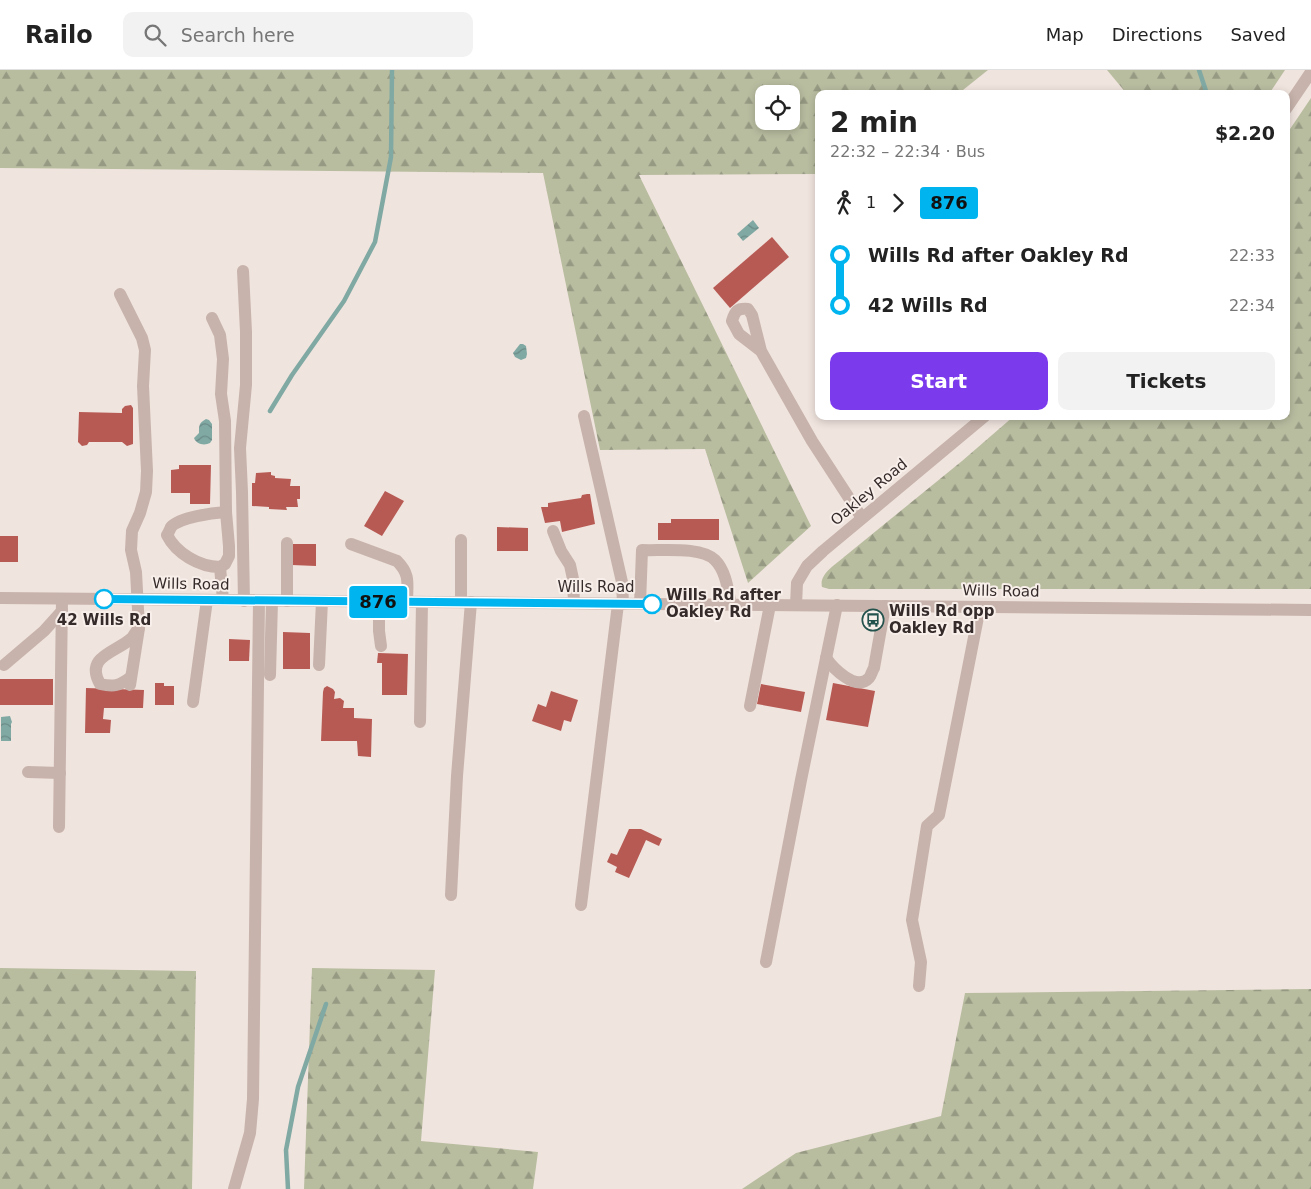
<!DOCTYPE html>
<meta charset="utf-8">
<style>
body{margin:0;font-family:"DejaVu Sans",sans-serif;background:#f2f2f2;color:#222;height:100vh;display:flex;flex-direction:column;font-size:19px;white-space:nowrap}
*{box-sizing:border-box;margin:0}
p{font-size:16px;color:#767676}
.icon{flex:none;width:28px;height:28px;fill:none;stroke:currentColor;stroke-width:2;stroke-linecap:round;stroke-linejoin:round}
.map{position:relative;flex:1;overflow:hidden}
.sheet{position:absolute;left:815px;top:20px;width:475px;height:330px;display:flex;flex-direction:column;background:#fff;border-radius:10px;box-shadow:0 2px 8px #0003}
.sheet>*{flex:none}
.badge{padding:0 10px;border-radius:4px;font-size:18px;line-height:32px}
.tools{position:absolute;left:755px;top:15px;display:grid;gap:10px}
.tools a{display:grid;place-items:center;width:45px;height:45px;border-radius:10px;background:#fff;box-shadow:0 2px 8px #0003;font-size:25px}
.map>.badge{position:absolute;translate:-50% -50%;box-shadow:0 0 0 2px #fff}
.legs{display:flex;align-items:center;gap:8px;height:55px;padding:0 15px;font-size:16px}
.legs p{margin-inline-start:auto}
.overview{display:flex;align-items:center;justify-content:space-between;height:85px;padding:0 15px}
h1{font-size:28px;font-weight:800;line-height:38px}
.button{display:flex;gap:10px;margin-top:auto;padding:10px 15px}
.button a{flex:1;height:58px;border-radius:10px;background:#7c3aed;color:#fff;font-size:20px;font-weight:800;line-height:58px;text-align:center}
.button a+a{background:#f2f2f2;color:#222}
ul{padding:0 15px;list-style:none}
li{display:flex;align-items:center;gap:18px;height:50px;font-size:19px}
li i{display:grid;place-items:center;width:8px;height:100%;margin:0 6px;background:currentColor}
li i::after{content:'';width:12px;height:12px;margin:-6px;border:4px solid;border-radius:50%;background:#fff}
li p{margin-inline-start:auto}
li:first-child i{background:linear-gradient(#0000 50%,currentColor 0)}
li:last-child i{background:linear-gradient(currentColor 50%,#0000 0)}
header{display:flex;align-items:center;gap:30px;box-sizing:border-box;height:70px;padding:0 25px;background:#fff;border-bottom:1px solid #e0e0e0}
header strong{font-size:24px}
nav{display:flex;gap:28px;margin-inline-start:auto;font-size:18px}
.search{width:350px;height:45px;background:#f2f2f2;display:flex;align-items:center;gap:12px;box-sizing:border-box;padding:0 18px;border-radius:10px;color:#767676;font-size:19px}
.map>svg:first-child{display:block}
</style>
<header>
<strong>Railo</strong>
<div class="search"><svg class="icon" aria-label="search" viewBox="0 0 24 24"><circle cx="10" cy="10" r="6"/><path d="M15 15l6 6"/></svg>Search here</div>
<nav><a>Map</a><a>Directions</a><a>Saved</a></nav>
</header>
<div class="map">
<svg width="1311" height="1119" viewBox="0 0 1311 1119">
<defs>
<pattern id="forest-firs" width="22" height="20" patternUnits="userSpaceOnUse" patternTransform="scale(1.25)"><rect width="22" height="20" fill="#b9bda0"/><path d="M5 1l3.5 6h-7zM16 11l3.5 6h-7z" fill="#979a83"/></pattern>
<pattern id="water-waves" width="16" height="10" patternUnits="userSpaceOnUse" patternTransform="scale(1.25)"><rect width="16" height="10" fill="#81a9a4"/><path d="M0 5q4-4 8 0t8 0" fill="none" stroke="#6a8a86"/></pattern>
</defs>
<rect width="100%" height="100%" fill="#f0e4de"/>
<g fill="url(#forest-firs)" fill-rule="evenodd">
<path d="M0,0H988L958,24H819V104L639,105L811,456L748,513L705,379L600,380L543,103L0,98ZM764,24H791V51H764Z"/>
<polygon points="1107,0 1285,0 1269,24 1127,24"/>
<path d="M1311,28V519H829L822,517C819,504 835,495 844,487L962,391L1014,346H1286V65Z"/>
<polygon points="0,898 196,901 192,1119 0,1119"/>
<polygon points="312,898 435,900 421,1071 538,1082 533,1119 304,1119"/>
<polygon points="1311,919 1311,1119 742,1119 796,1083 941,1046 965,923"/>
</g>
<g fill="url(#water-waves)">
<polygon points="753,150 759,158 743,171 737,164"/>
<polygon points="520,274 523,274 526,276 527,284 526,288 521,290 515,287 513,283"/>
<path d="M206,349L209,350L212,354V370L210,373C204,376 196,374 194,368L199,363C199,355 199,353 206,349Z"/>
<polygon points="10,646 12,652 11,654 11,671 1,671 1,647"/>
</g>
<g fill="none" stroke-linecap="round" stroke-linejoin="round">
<g stroke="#81a9a4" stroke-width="4.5">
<polyline points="1199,0 1207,24"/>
<polyline points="270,341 292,305 344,231 375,172 391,87 392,0"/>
<polyline points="288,1119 286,1080 298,1017 326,934"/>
</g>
</g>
<g fill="#b85a54">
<polygon points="772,167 789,187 730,238 713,218"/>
<polygon points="131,335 133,338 133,374 127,376 122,372 89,372 87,375 82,376 78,372 79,342 122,343 122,339 125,336"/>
<polygon points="179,395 211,395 210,434 190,434 190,423 171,423 171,400 179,399"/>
<polygon points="271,402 271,405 275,406 275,408 291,409 290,416 300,416 300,429 297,429 298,437 286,437 287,440 269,439 269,437 252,436 252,413 255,413 256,403"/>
<polygon points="385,421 404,431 382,466 364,456"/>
<polygon points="587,424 590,424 595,454 562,462 560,451 545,453 541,437 548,437 548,433 581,428 582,425"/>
<polygon points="671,449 719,449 719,470 658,470 658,453 671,453"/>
<polygon points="497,457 528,458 528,481 497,481"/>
<rect x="0" y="466" width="18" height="26"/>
<polygon points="292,474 316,474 316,496 292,495"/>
<polygon points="283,562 310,563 310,599 283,599"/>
<polygon points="229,569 250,570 249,591 229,591"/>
<polygon points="378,583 408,584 407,625 382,625 382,593 377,593"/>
<rect x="0" y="609" width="53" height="26"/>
<polygon points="155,613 164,613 164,616 174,616 174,635 155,635"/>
<polygon points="833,613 875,621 868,657 826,650"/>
<polygon points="761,614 805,622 801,642 757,634"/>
<polygon points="327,616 333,619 335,622 334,629 340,628 344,631 343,638 354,638 354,648 372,649 371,687 358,686 357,671 321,671 323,622 324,618"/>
<polygon points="86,618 144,620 143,638 104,638 103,649 111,650 110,663 85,663"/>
<polygon points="551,621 578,630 571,652 564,650 561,661 532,651 538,634 546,637"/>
<polygon points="629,759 641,759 662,769 659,776 646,770 629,808 615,802 617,797 607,792 611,783 617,785"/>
</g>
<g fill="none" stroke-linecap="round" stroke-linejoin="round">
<g stroke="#c7b3ac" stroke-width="12">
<polyline points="1286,39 1311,2"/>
<polyline points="243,201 246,262 246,315 240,378 242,422 244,531"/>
<polyline points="120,224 142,268 145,280 143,316 147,401 146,422 140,443 132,461 131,480 136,502 139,558 130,615"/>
<polyline points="212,248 220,265 223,289 221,324 225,351 226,442 229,476 229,486 225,494 220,497"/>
<path d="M761,281L752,245L748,239C737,238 735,241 732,251L739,264L761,281L812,371L862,448"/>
<polyline points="584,346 622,512 623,534"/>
<polyline points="553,461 561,481 570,495 573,509 574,533"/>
<polyline points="461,470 461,532"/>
<path d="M351,474L397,491C411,505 407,514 407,532"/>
<polyline points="0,528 1311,540"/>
<path d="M223,530L220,497C199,497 176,483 167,465C169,462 170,459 171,457C180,447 213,443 226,442"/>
<polyline points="287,531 287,473"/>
<polyline points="379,532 379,561 381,576"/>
<path d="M640,534L642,480C661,481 701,476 715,490C726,501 728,520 731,535"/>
<polyline points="796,535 797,513 807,496 823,481 985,346"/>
<path d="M826,588C833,598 856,622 869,608C871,606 872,601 874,598L885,536"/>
<polyline points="4,595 44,561 62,541"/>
<polyline points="319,595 322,531"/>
<polyline points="270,605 272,531"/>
<path d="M131,607C119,616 114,617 100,614C84,586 117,582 132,568C134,565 136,561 139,558"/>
<polyline points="193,632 207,530"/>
<polyline points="750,636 770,535"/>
<polyline points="420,652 422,532"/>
<polyline points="28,702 60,703"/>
<polyline points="59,757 62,529"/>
<polyline points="451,825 457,706 471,532"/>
<polyline points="581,835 618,534"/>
<polyline points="766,892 801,710 837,535"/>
<polyline points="919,916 921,892 912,850 927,756 939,745 980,537"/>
<polyline points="234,1119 250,1063 253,1029 259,531"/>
</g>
</g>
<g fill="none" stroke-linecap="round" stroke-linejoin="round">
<g stroke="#fff" stroke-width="11">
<polyline id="line-1" points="104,529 652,534"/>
</g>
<use href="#line-1" stroke="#00b5ef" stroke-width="8"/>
</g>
<defs>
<g id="bus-ring" transform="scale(1.125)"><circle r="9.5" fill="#f8efea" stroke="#24524d" stroke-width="1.5"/><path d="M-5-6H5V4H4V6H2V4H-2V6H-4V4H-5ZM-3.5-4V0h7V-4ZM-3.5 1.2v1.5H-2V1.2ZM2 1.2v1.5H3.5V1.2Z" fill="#24524d"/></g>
</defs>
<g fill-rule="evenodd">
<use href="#bus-ring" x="873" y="550"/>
</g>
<g fill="#fff" stroke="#00b5ef" stroke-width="2.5">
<circle cx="104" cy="529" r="9"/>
<circle cx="652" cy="534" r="9"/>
</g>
<g text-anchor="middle" stroke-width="4" stroke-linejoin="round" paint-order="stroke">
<g font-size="15" fill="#352b2a" stroke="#f8efea">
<text transform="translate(869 422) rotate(-40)" y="5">Oakley Road</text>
<text transform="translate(191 514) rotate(1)" y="5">Wills Road</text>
<text x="596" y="522">Wills Road</text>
<text transform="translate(1001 521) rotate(1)" y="5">Wills Road</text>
</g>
<g font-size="15" font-weight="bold" fill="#352b2a" stroke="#f8efea" text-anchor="start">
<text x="666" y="530">Wills Rd after<tspan x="666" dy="17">Oakley Rd</tspan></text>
<text x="104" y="555" text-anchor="middle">42 Wills Rd</text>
</g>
<g font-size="15" font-weight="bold" fill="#352b2a" stroke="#f8efea" text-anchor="start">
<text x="889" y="546">Wills Rd opp<tspan x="889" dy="17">Oakley Rd</tspan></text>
</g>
</g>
</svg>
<div class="tools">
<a><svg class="icon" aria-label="locate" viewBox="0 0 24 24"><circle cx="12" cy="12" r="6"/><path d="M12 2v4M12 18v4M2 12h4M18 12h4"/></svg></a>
</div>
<b class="badge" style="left:378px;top:532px;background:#00b5ef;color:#111">876</b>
<section class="sheet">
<div class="overview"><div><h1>2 min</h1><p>22:32 – 22:34 · Bus</p></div><b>$2.20</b></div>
<div class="legs"><svg class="icon" aria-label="walk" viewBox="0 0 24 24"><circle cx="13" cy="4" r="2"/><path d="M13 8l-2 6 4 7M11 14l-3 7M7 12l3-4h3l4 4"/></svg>1<svg class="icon" aria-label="forward" viewBox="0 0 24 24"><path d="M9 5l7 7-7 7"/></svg><b class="badge" style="background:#00b5ef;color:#111">876</b></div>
<ul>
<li><i style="color:#00b5ef"></i><b>Wills Rd after Oakley Rd</b><p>22:33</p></li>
<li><i style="color:#00b5ef"></i><b>42 Wills Rd</b><p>22:34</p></li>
</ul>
<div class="button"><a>Start</a><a>Tickets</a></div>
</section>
</div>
